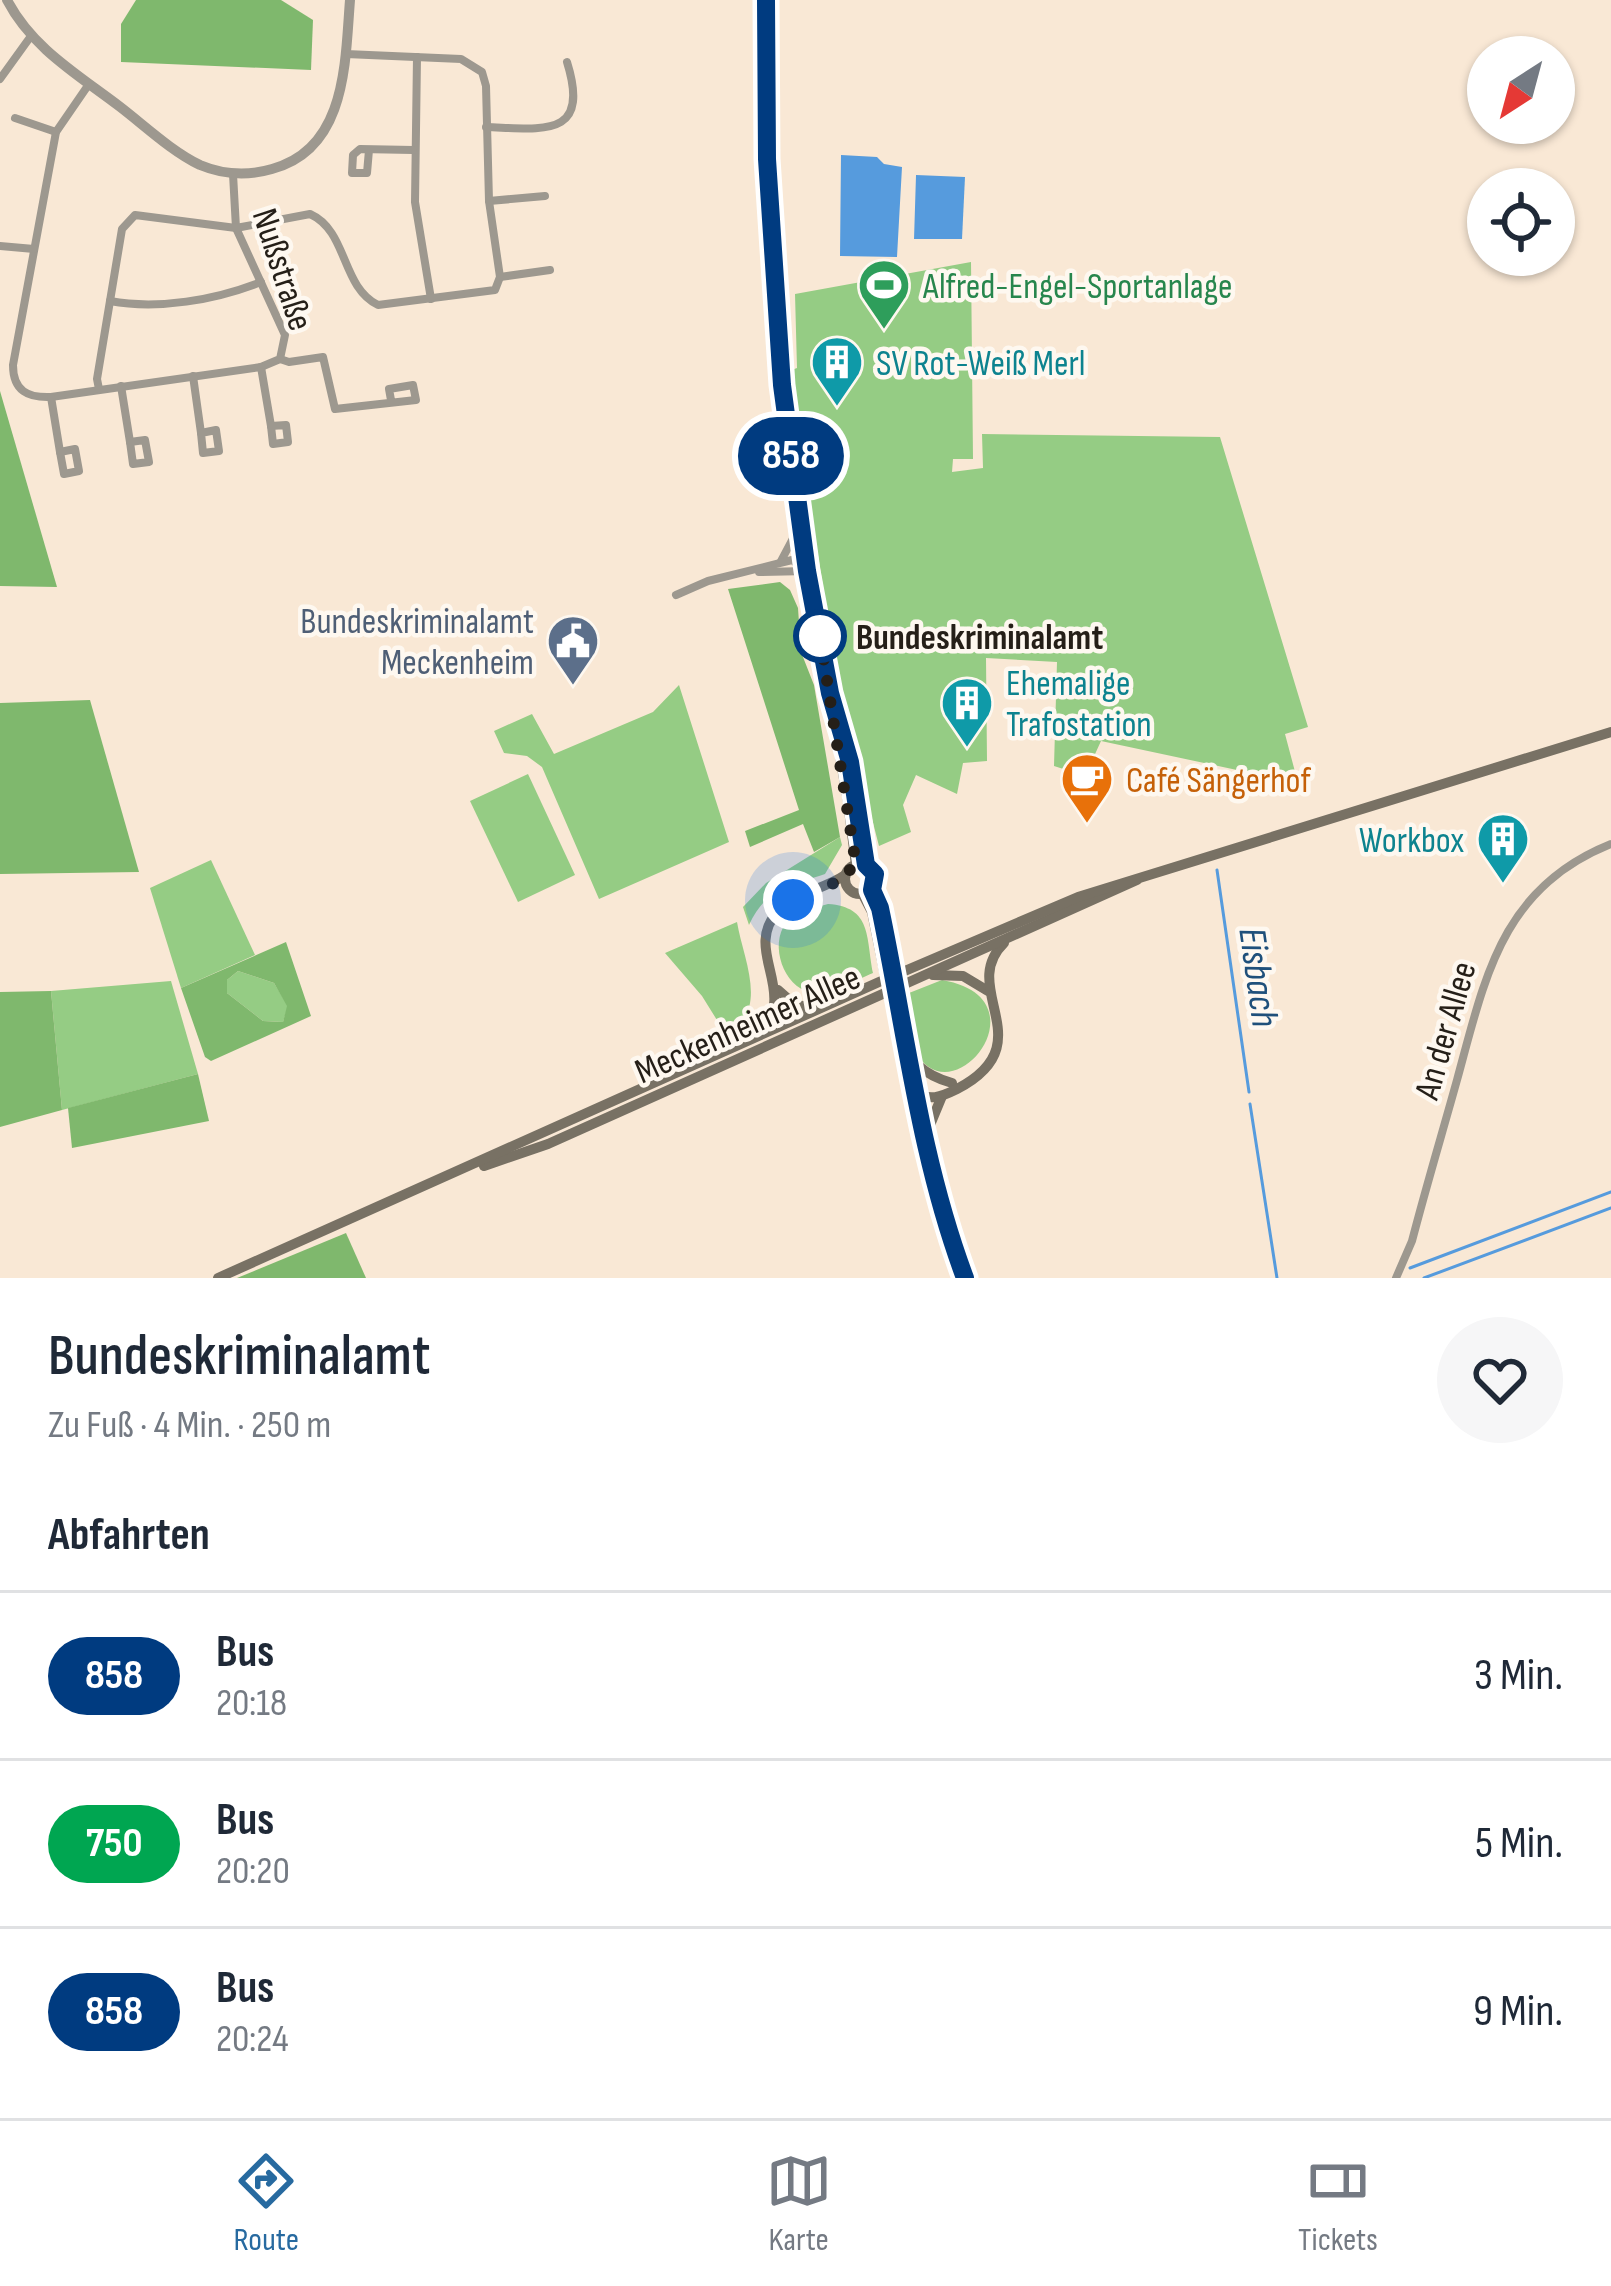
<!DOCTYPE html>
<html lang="de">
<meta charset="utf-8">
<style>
body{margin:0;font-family:"Sofia Sans Condensed",sans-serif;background:#f6f6f7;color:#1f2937;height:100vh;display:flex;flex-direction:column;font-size:45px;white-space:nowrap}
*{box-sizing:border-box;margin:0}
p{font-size:39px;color:#747a83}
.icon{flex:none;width:66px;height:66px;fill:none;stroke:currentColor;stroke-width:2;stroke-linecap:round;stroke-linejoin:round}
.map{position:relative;height:1278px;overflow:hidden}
.side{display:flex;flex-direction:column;background:#fff;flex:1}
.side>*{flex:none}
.badge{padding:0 24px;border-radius:39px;font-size:42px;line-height:78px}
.needle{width:78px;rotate:216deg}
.controls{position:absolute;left:1467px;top:36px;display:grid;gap:24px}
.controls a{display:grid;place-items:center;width:108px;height:108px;border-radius:50%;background:#fff;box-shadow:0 3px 9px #0004;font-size:60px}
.you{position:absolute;width:60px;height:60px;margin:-30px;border:9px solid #fff;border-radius:50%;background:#1a73e8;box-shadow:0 0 0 18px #1a73e833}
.map>.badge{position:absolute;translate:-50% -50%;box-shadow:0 0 0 6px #fff}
h2{padding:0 48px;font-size:45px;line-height:108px}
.round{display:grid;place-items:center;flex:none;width:126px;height:126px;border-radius:63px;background:#f6f6f7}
.overview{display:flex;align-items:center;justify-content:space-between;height:204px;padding:0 48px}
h1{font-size:57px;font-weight:600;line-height:90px}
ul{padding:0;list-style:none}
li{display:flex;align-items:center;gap:36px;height:168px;padding:0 48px;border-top:3px solid #e0e1e3}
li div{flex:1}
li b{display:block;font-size:45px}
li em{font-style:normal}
li .badge{min-width:132px;font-weight:700;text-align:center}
.tabs{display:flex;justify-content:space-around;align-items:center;height:168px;border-top:3px solid #e0e1e3;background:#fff;font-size:33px;color:#747a83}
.tabs a{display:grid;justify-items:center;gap:6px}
.tabs .active{color:#276aa0}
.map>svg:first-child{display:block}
</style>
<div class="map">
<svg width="1611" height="1278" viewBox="0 0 1611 1278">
<rect width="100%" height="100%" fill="#f9e8d5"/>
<g fill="#95cc84">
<polygon points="971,262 973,459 953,459 952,472 983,468 982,434 1220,437 1308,727 1285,734 1298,783 1101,741 1085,776 1054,766 1057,662 986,658 987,761 963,763 957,794 916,775 903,805 911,832 879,846 840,694 808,492 795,452 789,371 797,368 795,294"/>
<polygon points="679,685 729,842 599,899 542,767 527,756 504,753 494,731 532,714 554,754 653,712"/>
<polygon points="528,774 575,875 518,902 470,801"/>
<path d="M840,837L842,845L825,874C789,886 766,888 749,925L743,907L766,883Z"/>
<polygon points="211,860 255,955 181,988 150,888"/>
<path d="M828,904C872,907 866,937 873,973C855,980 830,996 810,992C784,987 769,945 786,923C795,911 814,908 828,904Z"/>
<path d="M737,922C743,959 771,1013 725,1033L702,996L665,953Z"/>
<polygon points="238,971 274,983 288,1006 283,1022 263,1021 227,993 227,980"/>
<path d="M942,980C1048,998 952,1120 915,1051C907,1036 907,1012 904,995Z"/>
<polygon points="171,981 198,1074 62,1110 51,991"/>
</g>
<g fill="#7fb86d" fill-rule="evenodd">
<polygon points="136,0 281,0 313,20 311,70 121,62 121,24"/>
<polygon points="0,391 57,587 0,586"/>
<polygon points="780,582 790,590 798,608 801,652 814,685 840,837 814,852 803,824 750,847 745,831 799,810 728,589"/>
<polygon points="90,700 139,872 0,874 0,703"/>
<path d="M286,942L311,1016L211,1061L205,1057L181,988ZM238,971L274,983L287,1006L283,1022L263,1021L227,993V980Z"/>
<polygon points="51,991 62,1110 0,1127 0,992"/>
<polygon points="198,1074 209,1121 72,1148 68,1108"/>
<polygon points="346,1233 366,1278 237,1278"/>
</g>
<g fill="#569bdd">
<polygon points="841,155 877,157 884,164 902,167 897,257 840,256"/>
<polygon points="916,175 965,177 962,239 914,239"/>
</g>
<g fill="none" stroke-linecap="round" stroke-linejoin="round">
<g stroke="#569bdd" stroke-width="3">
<polyline points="1217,870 1249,1092"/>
<polyline points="1250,1104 1277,1278"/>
<polyline points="1410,1268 1611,1192"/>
<polyline points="1424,1278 1611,1208"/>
</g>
<g stroke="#9d988f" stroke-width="8">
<polyline points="417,57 415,202 431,299"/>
<polyline points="0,79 31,36"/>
<path d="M89,84L56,132L13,365C13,391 28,398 51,397L261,367L280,359L285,335L236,228L233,174"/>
<polyline points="15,118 56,132"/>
<path d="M486,127C543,129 591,139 567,62"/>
<polyline points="369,150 367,173 352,173 353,155 360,149 413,150"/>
<polyline points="489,201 545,196"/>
<polyline points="0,246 34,249"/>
<polyline points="500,277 550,270"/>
<path d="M110,301C158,310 215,300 261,282"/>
<polyline points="280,359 289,362 323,357 335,409 416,400 413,385 389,389 391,400"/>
<polyline points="261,367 271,426"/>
<polyline points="193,376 201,433"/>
<polyline points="121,386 130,442"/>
<path d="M99,389L97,379L122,229L135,215L236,228L310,214C348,231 341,287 378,305L495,290L500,277L489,201L486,86L482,72L461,59L346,54"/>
<polyline points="51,397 60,452"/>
<polygon points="286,425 288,442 273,444 271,426"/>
<polygon points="216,430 219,451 203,453 201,433"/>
<polygon points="145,440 149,462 133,464 130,442"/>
<polygon points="75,449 79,471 64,474 60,452"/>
<polyline points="781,561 799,527"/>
<polyline points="759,572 807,571"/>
<polyline points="676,595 708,581 792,560 806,570"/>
<path d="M1396,1278L1412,1241C1426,1187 1442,1134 1457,1080C1485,978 1501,888 1611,844"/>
</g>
<path stroke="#9d988f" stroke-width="10" d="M7,0C32,48 77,74 119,106C144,125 171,151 200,165C224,175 248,176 272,169C347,149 345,62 350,0"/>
<g stroke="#787164" stroke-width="10">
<polyline points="766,0 768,159 782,385 800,525 848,802 856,865"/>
<polyline points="834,702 850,762 866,865"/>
<circle cx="860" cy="879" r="15"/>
<path d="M871,891L880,908C905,1032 920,1159 965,1278"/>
<path d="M863,895L872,912L897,1034C910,1061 923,1075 952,1083"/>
<polyline points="933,975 963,976 988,991"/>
<polyline points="778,990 795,1005 819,1008"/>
<path d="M757,1036C802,992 741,952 778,911C794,893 825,889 845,875"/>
<path d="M914,1091C929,1102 941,1097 957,1089C1045,1043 957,989 1004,943"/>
<polyline points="925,1137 942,1096"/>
<polyline points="484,1166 548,1144 1137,880"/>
<polyline points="218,1278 879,982 1078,897 1611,732"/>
</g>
</g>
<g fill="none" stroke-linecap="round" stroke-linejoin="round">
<g stroke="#fff" stroke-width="27">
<path id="line" d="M766,0L767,159L782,385L807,571L830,693L850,762L866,865L875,874L872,890L880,908C906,1032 920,1158 965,1278"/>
</g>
<use href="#line" stroke="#003b80" stroke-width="18"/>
<polyline stroke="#251f18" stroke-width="12" stroke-dasharray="0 21.6" points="793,900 834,883 856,865 820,636"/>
</g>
<defs>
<g id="stadium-pin" transform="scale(2.7)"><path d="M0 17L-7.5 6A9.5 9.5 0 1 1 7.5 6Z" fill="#2e9e5b" stroke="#fef8f0"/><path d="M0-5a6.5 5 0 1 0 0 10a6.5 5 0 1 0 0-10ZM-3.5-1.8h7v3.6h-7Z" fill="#fff"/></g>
<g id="building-pin" transform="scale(2.7)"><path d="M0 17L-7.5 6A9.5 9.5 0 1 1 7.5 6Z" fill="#0f9aa8" stroke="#fef8f0"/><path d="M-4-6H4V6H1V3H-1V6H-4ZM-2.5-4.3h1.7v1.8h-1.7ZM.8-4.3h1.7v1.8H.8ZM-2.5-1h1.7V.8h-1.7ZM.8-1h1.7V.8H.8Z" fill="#fff"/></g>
<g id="civic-pin" transform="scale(2.7)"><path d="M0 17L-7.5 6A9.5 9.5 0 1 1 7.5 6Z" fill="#5c6f8a" stroke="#fef8f0"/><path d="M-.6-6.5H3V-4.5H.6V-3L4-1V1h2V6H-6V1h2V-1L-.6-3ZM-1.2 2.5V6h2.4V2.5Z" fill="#fff"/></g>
<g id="cafe-pin" transform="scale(2.7)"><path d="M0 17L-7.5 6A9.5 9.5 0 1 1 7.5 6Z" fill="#e8710a" stroke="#fef8f0"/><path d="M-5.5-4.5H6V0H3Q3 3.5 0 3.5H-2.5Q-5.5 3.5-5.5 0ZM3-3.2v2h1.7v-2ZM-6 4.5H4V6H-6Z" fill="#fff"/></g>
</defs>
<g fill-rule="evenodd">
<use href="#stadium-pin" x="884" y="285"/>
<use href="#building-pin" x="837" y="362"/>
<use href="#civic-pin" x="573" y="641"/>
<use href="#building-pin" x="967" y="703"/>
<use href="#cafe-pin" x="1087" y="779"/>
<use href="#building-pin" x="1503" y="839"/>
</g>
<circle fill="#fff" stroke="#003b80" stroke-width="6" cx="820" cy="636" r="24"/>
<g text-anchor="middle" stroke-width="9" stroke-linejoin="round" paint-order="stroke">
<g font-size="36" fill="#251f18" stroke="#fef8f0">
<text transform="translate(284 269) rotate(72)" y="13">Nußstraße</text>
<text transform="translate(747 1023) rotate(-24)" y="13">Meckenheimer Allee</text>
<text transform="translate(1444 1030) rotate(-74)" y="13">An der Allee</text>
</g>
<g font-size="36" fill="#27864d" stroke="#fef8f0" text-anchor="start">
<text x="923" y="298">Alfred-Engel-Sportanlage</text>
</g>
<g font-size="36" fill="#0d838f" stroke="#fef8f0" text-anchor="start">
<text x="876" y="375">SV Rot-Weiß Merl</text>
<text x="1006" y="695">Ehemalige<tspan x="1006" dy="41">Trafostation</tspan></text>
<text x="1464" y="852" text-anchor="end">Workbox</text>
</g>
<g font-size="36" fill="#4e5e75" stroke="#fef8f0" text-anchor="end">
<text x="534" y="633">Bundeskriminalamt<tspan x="534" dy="41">Meckenheim</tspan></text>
</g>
<g font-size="36" font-weight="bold" fill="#251f18" stroke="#fef8f0" text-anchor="start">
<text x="856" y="649">Bundeskriminalamt</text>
</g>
<g font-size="36" fill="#c56008" stroke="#fef8f0" text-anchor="start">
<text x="1126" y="792">Café Sängerhof</text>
</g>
<g font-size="39" font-style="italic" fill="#1f507b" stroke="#fef8f0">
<text transform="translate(1260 977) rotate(82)" y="14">Eisbach</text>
</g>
</g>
</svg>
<div class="controls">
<a><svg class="needle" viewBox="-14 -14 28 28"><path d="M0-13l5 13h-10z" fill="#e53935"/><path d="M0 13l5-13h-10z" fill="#747a83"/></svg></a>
<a><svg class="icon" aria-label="locate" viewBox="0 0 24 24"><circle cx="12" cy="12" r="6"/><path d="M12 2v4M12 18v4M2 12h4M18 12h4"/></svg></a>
</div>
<div class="you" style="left:793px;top:900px"></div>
<b class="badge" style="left:791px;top:456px;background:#003b80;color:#fff">858</b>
</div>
<section class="side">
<div class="overview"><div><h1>Bundeskriminalamt</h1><p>Zu Fuß · 4 Min. · 250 m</p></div><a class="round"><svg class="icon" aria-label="heart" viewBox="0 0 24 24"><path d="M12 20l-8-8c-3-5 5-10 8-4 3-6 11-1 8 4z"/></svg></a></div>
<h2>Abfahrten</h2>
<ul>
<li><span class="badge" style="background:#003b80;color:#fff">858</span><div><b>Bus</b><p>20:18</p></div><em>3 Min.</em></li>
<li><span class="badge" style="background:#00a651;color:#fff">750</span><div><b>Bus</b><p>20:20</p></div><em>5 Min.</em></li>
<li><span class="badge" style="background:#003b80;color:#fff">858</span><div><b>Bus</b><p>20:24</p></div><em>9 Min.</em></li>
</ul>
</section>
<nav class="tabs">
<a class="active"><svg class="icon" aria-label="directions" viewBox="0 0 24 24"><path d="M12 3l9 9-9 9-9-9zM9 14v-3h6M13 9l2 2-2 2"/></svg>Route</a>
<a><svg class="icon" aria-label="map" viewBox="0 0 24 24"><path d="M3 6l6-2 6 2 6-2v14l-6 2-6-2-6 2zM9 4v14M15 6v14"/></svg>Karte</a>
<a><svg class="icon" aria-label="tickets" viewBox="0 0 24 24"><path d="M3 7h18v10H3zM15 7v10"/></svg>Tickets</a>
</nav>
